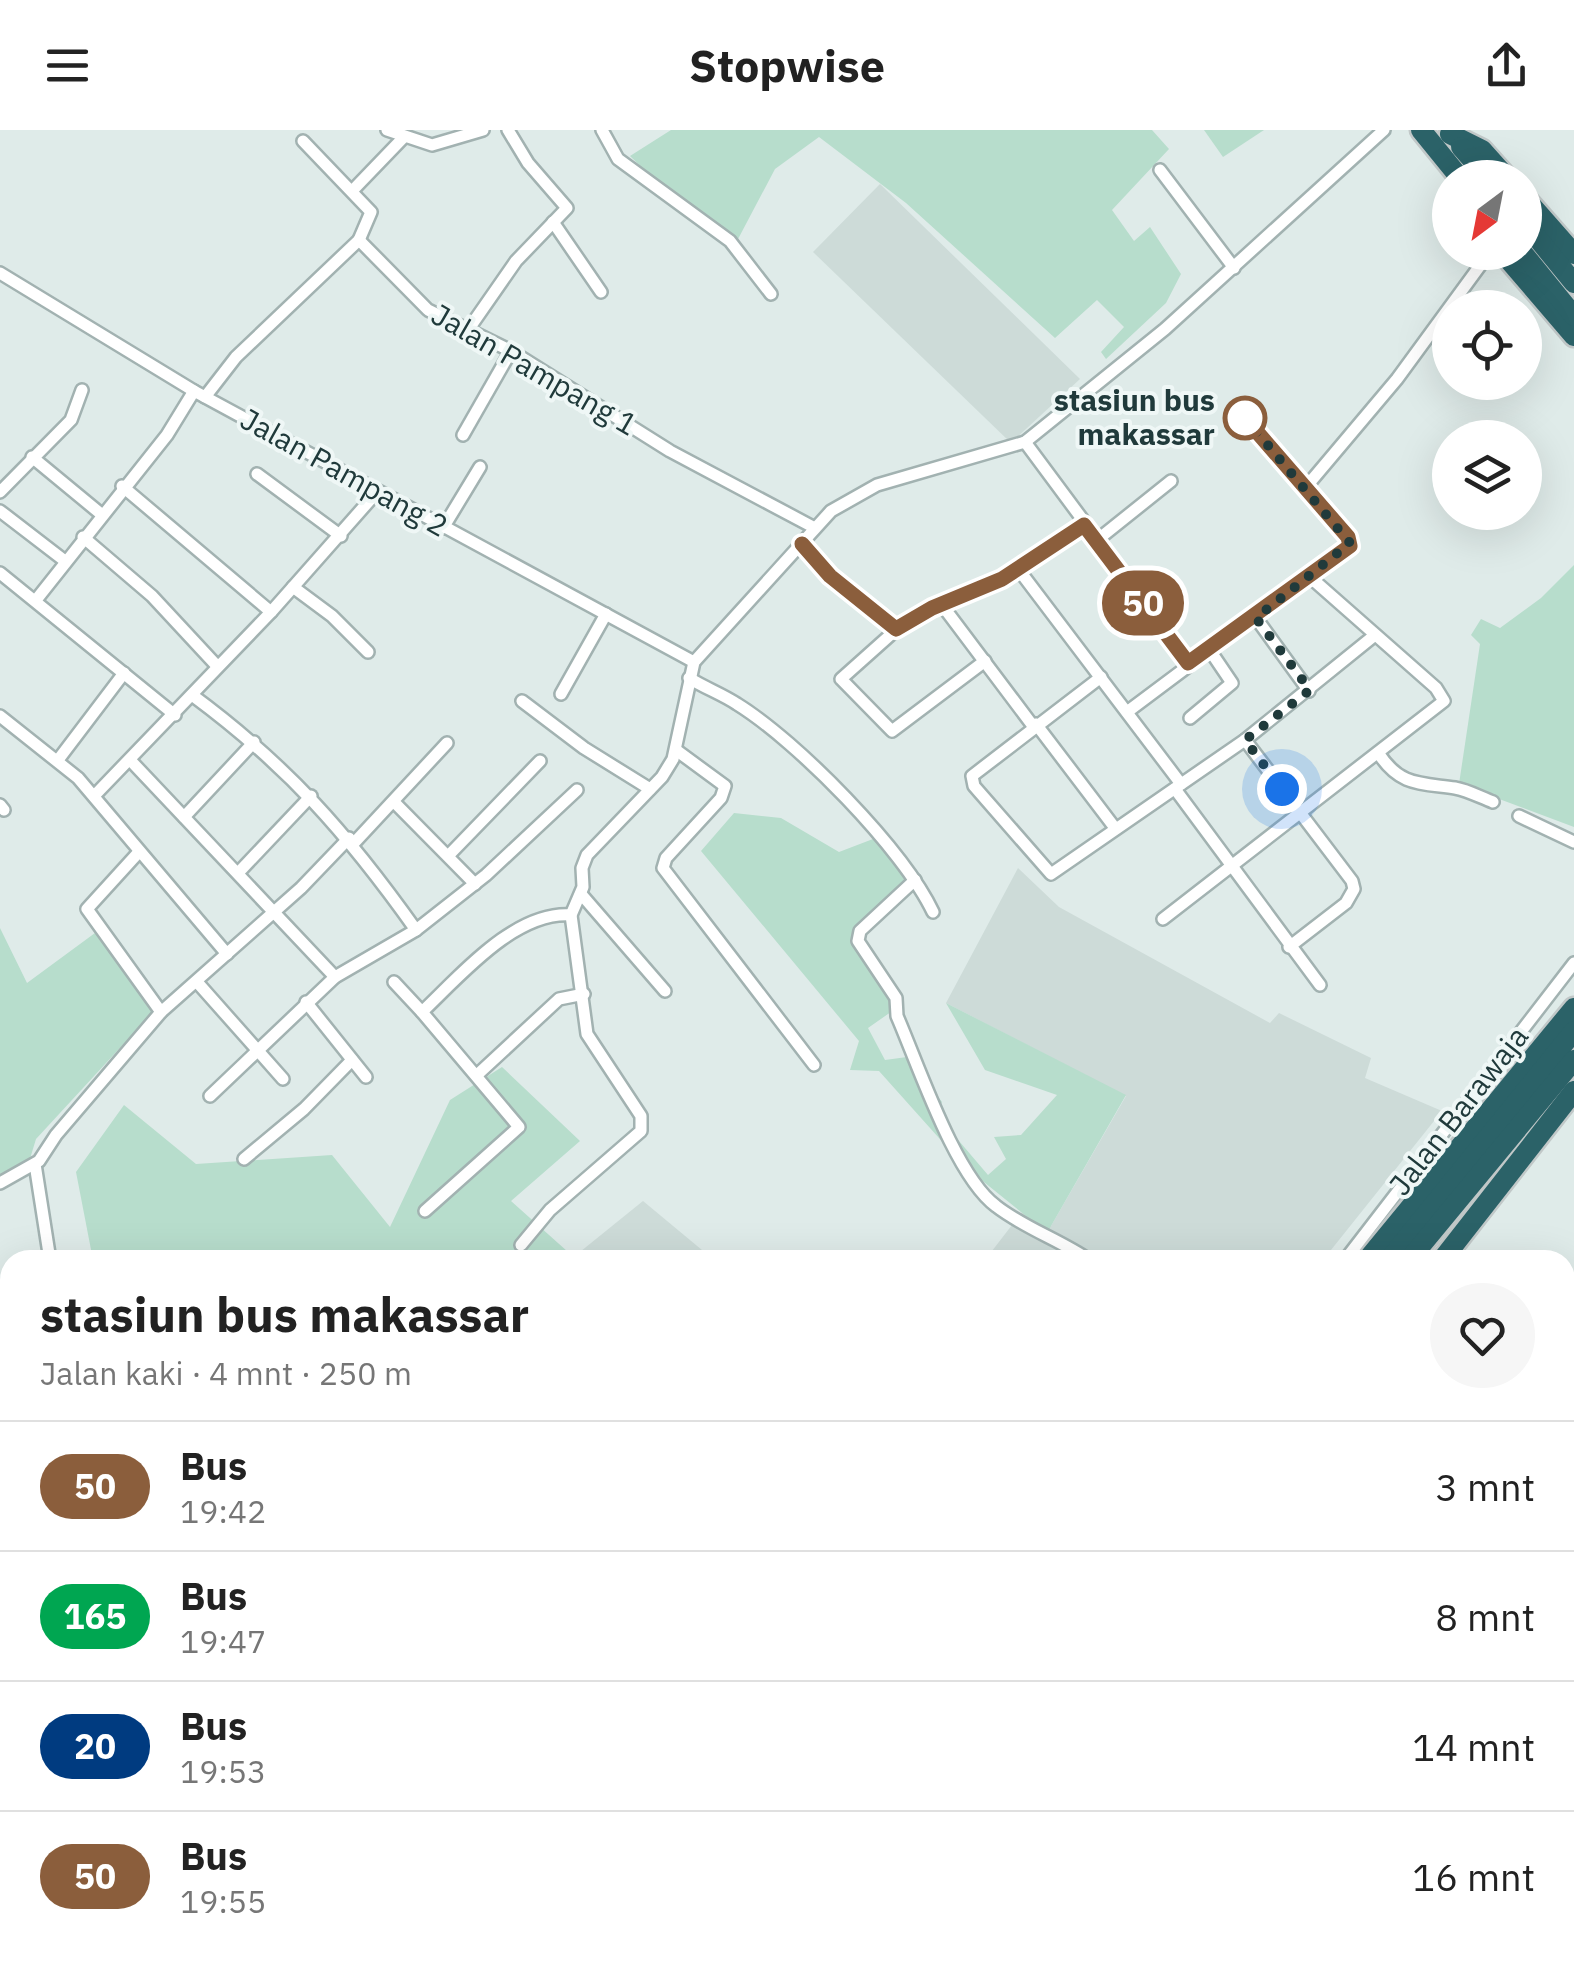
<!DOCTYPE html>
<html lang="id">
<meta charset="utf-8">
<style>
body{margin:0;font-family:"IBM Plex Sans",sans-serif;background:#f6f6f6;color:#222;height:100vh;display:flex;flex-direction:column;font-size:38px;white-space:nowrap}
*{box-sizing:border-box;margin:0}
p{font-size:32px;color:#767676}
.icon{flex:none;width:55px;height:55px;fill:none;stroke:currentColor;stroke-width:2;stroke-linecap:round;stroke-linejoin:round}
.map{position:relative;flex:1;overflow:hidden}
.panel{position:absolute;left:0px;top:1120px;width:1575px;height:712px;display:flex;flex-direction:column;background:#fff;border-radius:30px 30px 0 0;box-shadow:0 10px 40px #0002}
.panel>*{flex:none}
.badge{padding:0 20px;border-radius:32px;font-size:35px;line-height:65px}
.needle{width:65px;rotate:212deg}
.buttons{position:absolute;left:1432px;top:30px;display:grid;gap:20px}
.buttons a{display:grid;place-items:center;width:110px;height:110px;border-radius:50%;background:#fff;box-shadow:0 10px 40px #0002;font-size:50px}
.you{position:absolute;width:50px;height:50px;margin:-25px;border:8px solid #fff;border-radius:50%;background:#1a73e8;box-shadow:0 0 0 15px #1a73e833}
.map>.badge{position:absolute;translate:-50% -50%;box-shadow:0 0 0 5px #fff}
.round{display:grid;place-items:center;flex:none;width:105px;height:105px;border-radius:52px;background:#f6f6f6}
.headline{display:flex;align-items:center;justify-content:space-between;height:170px;padding:0 40px}
h1{font-size:48px;font-weight:800;line-height:75px}
ul{padding:0;list-style:none}
li{display:flex;align-items:center;gap:30px;height:130px;padding:0 40px;border-top:2px solid #e0e0e0}
li div{flex:1}
li b{display:block;font-size:38px}
li em{font-style:normal}
li .badge{min-width:110px;font-weight:700;text-align:center}
header{display:flex;justify-content:space-between;align-items:center;height:130px;padding:0 40px;background:#fff;font-size:45px;font-weight:800}
.map>svg:first-child{display:block}
</style>
<header><svg class="icon" aria-label="menu" viewBox="0 0 24 24"><path d="M4 6h16M4 12h16M4 18h16"/></svg>Stopwise<svg class="icon" aria-label="share" viewBox="0 0 24 24"><path d="M12 15V3M7 8l5-5 5 5M5 13v7h14v-7"/></svg></header>
<div class="map">
<svg width="1574" height="1831" viewBox="0 0 1574 1831">
<rect width="100%" height="100%" fill="#dfebe9"/>
<g fill="#cddbd8">
<polygon points="880,54 1080,249 1011,313 813,122"/>
<polygon points="1018,738 1059,777 1270,893 1279,883 1371,928 1365,948 1442,981 1323,1130 985,1130 1022,1082 1051,1096 1126,966 946,873"/>
<polygon points="643,1071 714,1130 570,1130"/>
</g>
<g fill="#b7ddcc">
<polygon points="671,0 1152,0 1169,19 1112,80 1134,111 1150,97 1181,144 1166,173 1106,229 1101,222 1124,197 1097,170 1055,208 906,73 819,7 775,39 737,111 673,68 630,26"/>
<polygon points="1204,0 1264,0 1223,27"/>
<polygon points="1574,435 1574,697 1459,654 1480,514 1471,505 1481,489 1500,498 1541,468"/>
<polygon points="734,683 781,688 839,722 873,709 913,752 862,810 898,877 868,898 885,930 907,927 942,972 936,984 988,1045 1006,1029 994,1007 1021,1005 1057,965 985,940 946,873 1126,965 1047,1103 964,1036 879,941 850,940 859,911 701,721"/>
<polygon points="0,798 27,853 95,803 154,881 36,1009 29,1032 0,1046"/>
<polygon points="502,937 580,1011 511,1071 577,1130 93,1130 76,1042 124,975 196,1034 332,1025 390,1097 450,970"/>
<polygon points="0,1184 10,1184 10,1569 0,1578"/>
<polygon points="1574,1610 1574,1831 1310,1831 1316,1822 1565,1822 1565,1619"/>
</g>
<g fill="none" stroke-linecap="round" stroke-linejoin="round">
<g stroke="#a2b2b1" stroke-width="16">
<g id="street">
<polyline points="387,0 432,15 483,0"/>
<polyline points="602,0 618,29 730,111 771,164"/>
<polyline points="303,11 371,82 359,110"/>
<polyline points="1160,40 1234,138"/>
<polyline points="352,61 403,8"/>
<polyline points="553,92 601,162"/>
<polyline points="0,143 194,261 694,532"/>
<polyline points="468,200 516,131 567,78 528,33 508,0"/>
<polyline points="205,267 236,227 359,110 428,180 511,221 670,321 813,397"/>
<polyline points="463,305 511,221"/>
<polyline points="1025,312 1189,533"/>
<polyline points="32,327 101,384"/>
<polyline points="257,344 341,406"/>
<polyline points="122,356 271,482"/>
<polyline points="1306,357 1397,249 1490,122"/>
<polyline points="0,362 71,290 82,260"/>
<polyline points="0,381 65,431"/>
<polyline points="443,398 480,337"/>
<polyline points="83,407 152,466 217,536"/>
<polyline points="1096,411 1171,351"/>
<polyline points="803,414 830,446 897,499 942,475 1033,596"/>
<polyline points="1019,440 1181,654"/>
<polyline points="0,443 175,585"/>
<polyline points="293,457 332,486 368,522"/>
<polyline points="36,470 167,305 194,261"/>
<polyline points="942,475 1003,449 1084,395"/>
<polyline points="1256,488 1309,561"/>
<polyline points="897,499 841,549 892,601 985,531"/>
<polyline points="1101,547 972,646 974,656 1051,744 1245,610 1375,505"/>
<path d="M689,548C705,558 722,564 737,574C797,611 903,719 933,782"/>
<polyline points="561,564 606,484"/>
<path d="M192,565C288,636 347,703 416,800"/>
<polyline points="522,571 584,618 650,659"/>
<polyline points="1127,582 1350,415 1348,407 1245,288"/>
<polyline points="0,586 78,648 227,824"/>
<polyline points="1190,588 1232,553 1209,519"/>
<polyline points="1036,594 1115,698"/>
<polyline points="1245,610 1352,751 1354,759 1346,773 1289,817"/>
<polyline points="676,620 725,656 721,668 666,728 663,738 814,935"/>
<path d="M1379,624C1400,656 1420,653 1455,658C1467,660 1480,667 1493,672"/>
<polyline points="58,630 124,543"/>
<polyline points="131,631 335,847"/>
<polyline points="1175,659 1320,855"/>
<polyline points="94,666 271,482 377,362"/>
<polyline points="395,673 475,754"/>
<polyline points="0,675 4,680"/>
<polyline points="1519,686 1574,712"/>
<polyline points="184,687 254,612"/>
<polyline points="354,713 447,613"/>
<polyline points="138,723 87,779 161,882"/>
<polyline points="449,725 540,631"/>
<polyline points="239,742 311,666"/>
<path d="M915,750L860,801L858,811L896,868L897,886C918,934 955,1046 996,1076C1024,1098 1060,1110 1089,1130"/>
<polyline points="581,764 665,861"/>
<polyline points="1163,789 1444,571 1436,558 1310,447"/>
<polyline points="197,852 283,949"/>
<polyline points="394,852 422,882"/>
<polyline points="306,872 366,947"/>
<polyline points="477,945 559,869 584,864"/>
<polyline points="210,966 335,847 416,800 486,745 577,660"/>
<polyline points="244,1029 304,979 352,930"/>
<polyline points="35,1034 50,1130"/>
<polyline points="0,1053 39,1031 56,1005 161,882 301,758 349,708"/>
<path d="M425,1081L519,997L422,882C461,845 515,781 571,785"/>
<polyline points="521,1115 550,1080 641,1001 641,986 587,904 571,785 583,757 582,738 587,725 662,647 673,629 694,532 831,381 877,355 1025,312 1165,199 1384,0"/>
<polyline points="1345,1130 1574,833"/>
<polyline points="0,1698 10,1689"/>
<polyline points="0,1723 10,1736"/>
<polyline points="74,1822 79,1831"/>
<polyline points="146,1822 153,1831"/>
<polyline points="283,1822 290,1831"/>
<polyline points="411,1822 419,1831"/>
<polyline points="480,1822 491,1831"/>
<polyline points="605,1822 618,1831"/>
<polyline points="1040,1822 1052,1831"/>
<polyline points="157,1831 170,1822"/>
<polyline points="266,1831 274,1822"/>
<polyline points="506,1831 512,1822"/>
<polyline points="730,1831 737,1822"/>
<polyline points="809,1831 815,1822"/>
<polyline points="911,1831 918,1822"/>
<polyline points="1127,1831 1133,1822"/>
<polyline points="1206,1831 1211,1822"/>
<polyline points="1306,1831 1313,1822"/>
</g>
</g>
<g stroke="#c1c8c8" stroke-width="25">
<g id="highway">
<polyline points="1421,0 1460,48"/>
<polyline points="1450,4 1482,20 1507,48"/>
<polyline points="1461,17 1488,48"/>
<polyline points="1525,68 1574,124"/>
<polyline points="1525,93 1574,153"/>
<polyline points="1502,122 1574,206"/>
<polyline points="1522,122 1574,186"/>
<polyline points="1367,1130 1574,878"/>
<polyline points="1389,1130 1574,901"/>
<polyline points="1409,1130 1574,930"/>
<polyline points="1442,1130 1574,961"/>
<polyline points="841,1831 848,1822"/>
<polyline points="872,1831 879,1822"/>
<polyline points="889,1831 896,1822"/>
</g>
</g>
<use href="#street" stroke="#fff" stroke-width="11"/>
<use href="#highway" stroke="#2b6268" stroke-width="20"/>
</g>
<g fill="none" stroke-linecap="round" stroke-linejoin="round">
<g stroke="#fff" stroke-width="22">
<polyline id="line" points="802,414 830,446 896,499 932,478 1002,449 1084,395 1188,533 1350,416 1348,407 1245,288"/>
</g>
<use href="#line" stroke="#8b5e3c" stroke-width="15"/>
<polyline stroke="#203a3b" stroke-width="10" stroke-dasharray="0 18" points="1245,288 1350,413 1256,488 1310,560 1245,610 1282,659"/>
</g>
<circle fill="#fff" stroke="#8b5e3c" stroke-width="5" cx="1245" cy="288" r="20"/>
<g text-anchor="middle" stroke-width="8" stroke-linejoin="round" paint-order="stroke">
<g font-size="30" fill="#203a3b" stroke="#eff7f6">
<text transform="translate(534 240) rotate(30)" y="10">Jalan Pampang 1</text>
<text transform="translate(344 343) rotate(29)" y="10">Jalan Pampang 2</text>
<text transform="translate(1459 981) rotate(-52)" y="10">Jalan Barawaja</text>
</g>
<g font-size="30" font-weight="bold" fill="#203a3b" stroke="#eff7f6" text-anchor="end">
<text x="1215" y="281">stasiun bus<tspan x="1215" dy="34">makassar</tspan></text>
</g>
</g>
</svg>
<div class="buttons">
<a><svg class="needle" viewBox="-14 -14 28 28"><path d="M0-13l5 13h-10z" fill="#e53935"/><path d="M0 13l5-13h-10z" fill="#767676"/></svg></a>
<a><svg class="icon" aria-label="locate" viewBox="0 0 24 24"><circle cx="12" cy="12" r="6"/><path d="M12 2v4M12 18v4M2 12h4M18 12h4"/></svg></a>
<a><svg class="icon" aria-label="layers" viewBox="0 0 24 24"><path d="M12 4l9 5-9 5-9-5zM3 14l9 5 9-5"/></svg></a>
</div>
<div class="you" style="left:1282px;top:659px"></div>
<b class="badge" style="left:1143px;top:473px;background:#8b5e3c;color:#fff">50</b>
<section class="panel">
<div class="headline"><div><h1>stasiun bus makassar</h1><p>Jalan kaki · 4 mnt · 250 m</p></div><a class="round"><svg class="icon" aria-label="heart" viewBox="0 0 24 24"><path d="M12 20l-8-8c-3-5 5-10 8-4 3-6 11-1 8 4z"/></svg></a></div>
<ul>
<li><span class="badge" style="background:#8b5e3c;color:#fff">50</span><div><b>Bus</b><p>19:42</p></div><em>3 mnt</em></li>
<li><span class="badge" style="background:#00a651;color:#fff">165</span><div><b>Bus</b><p>19:47</p></div><em>8 mnt</em></li>
<li><span class="badge" style="background:#003b80;color:#fff">20</span><div><b>Bus</b><p>19:53</p></div><em>14 mnt</em></li>
<li><span class="badge" style="background:#8b5e3c;color:#fff">50</span><div><b>Bus</b><p>19:55</p></div><em>16 mnt</em></li>
</ul>
</section>
</div>
